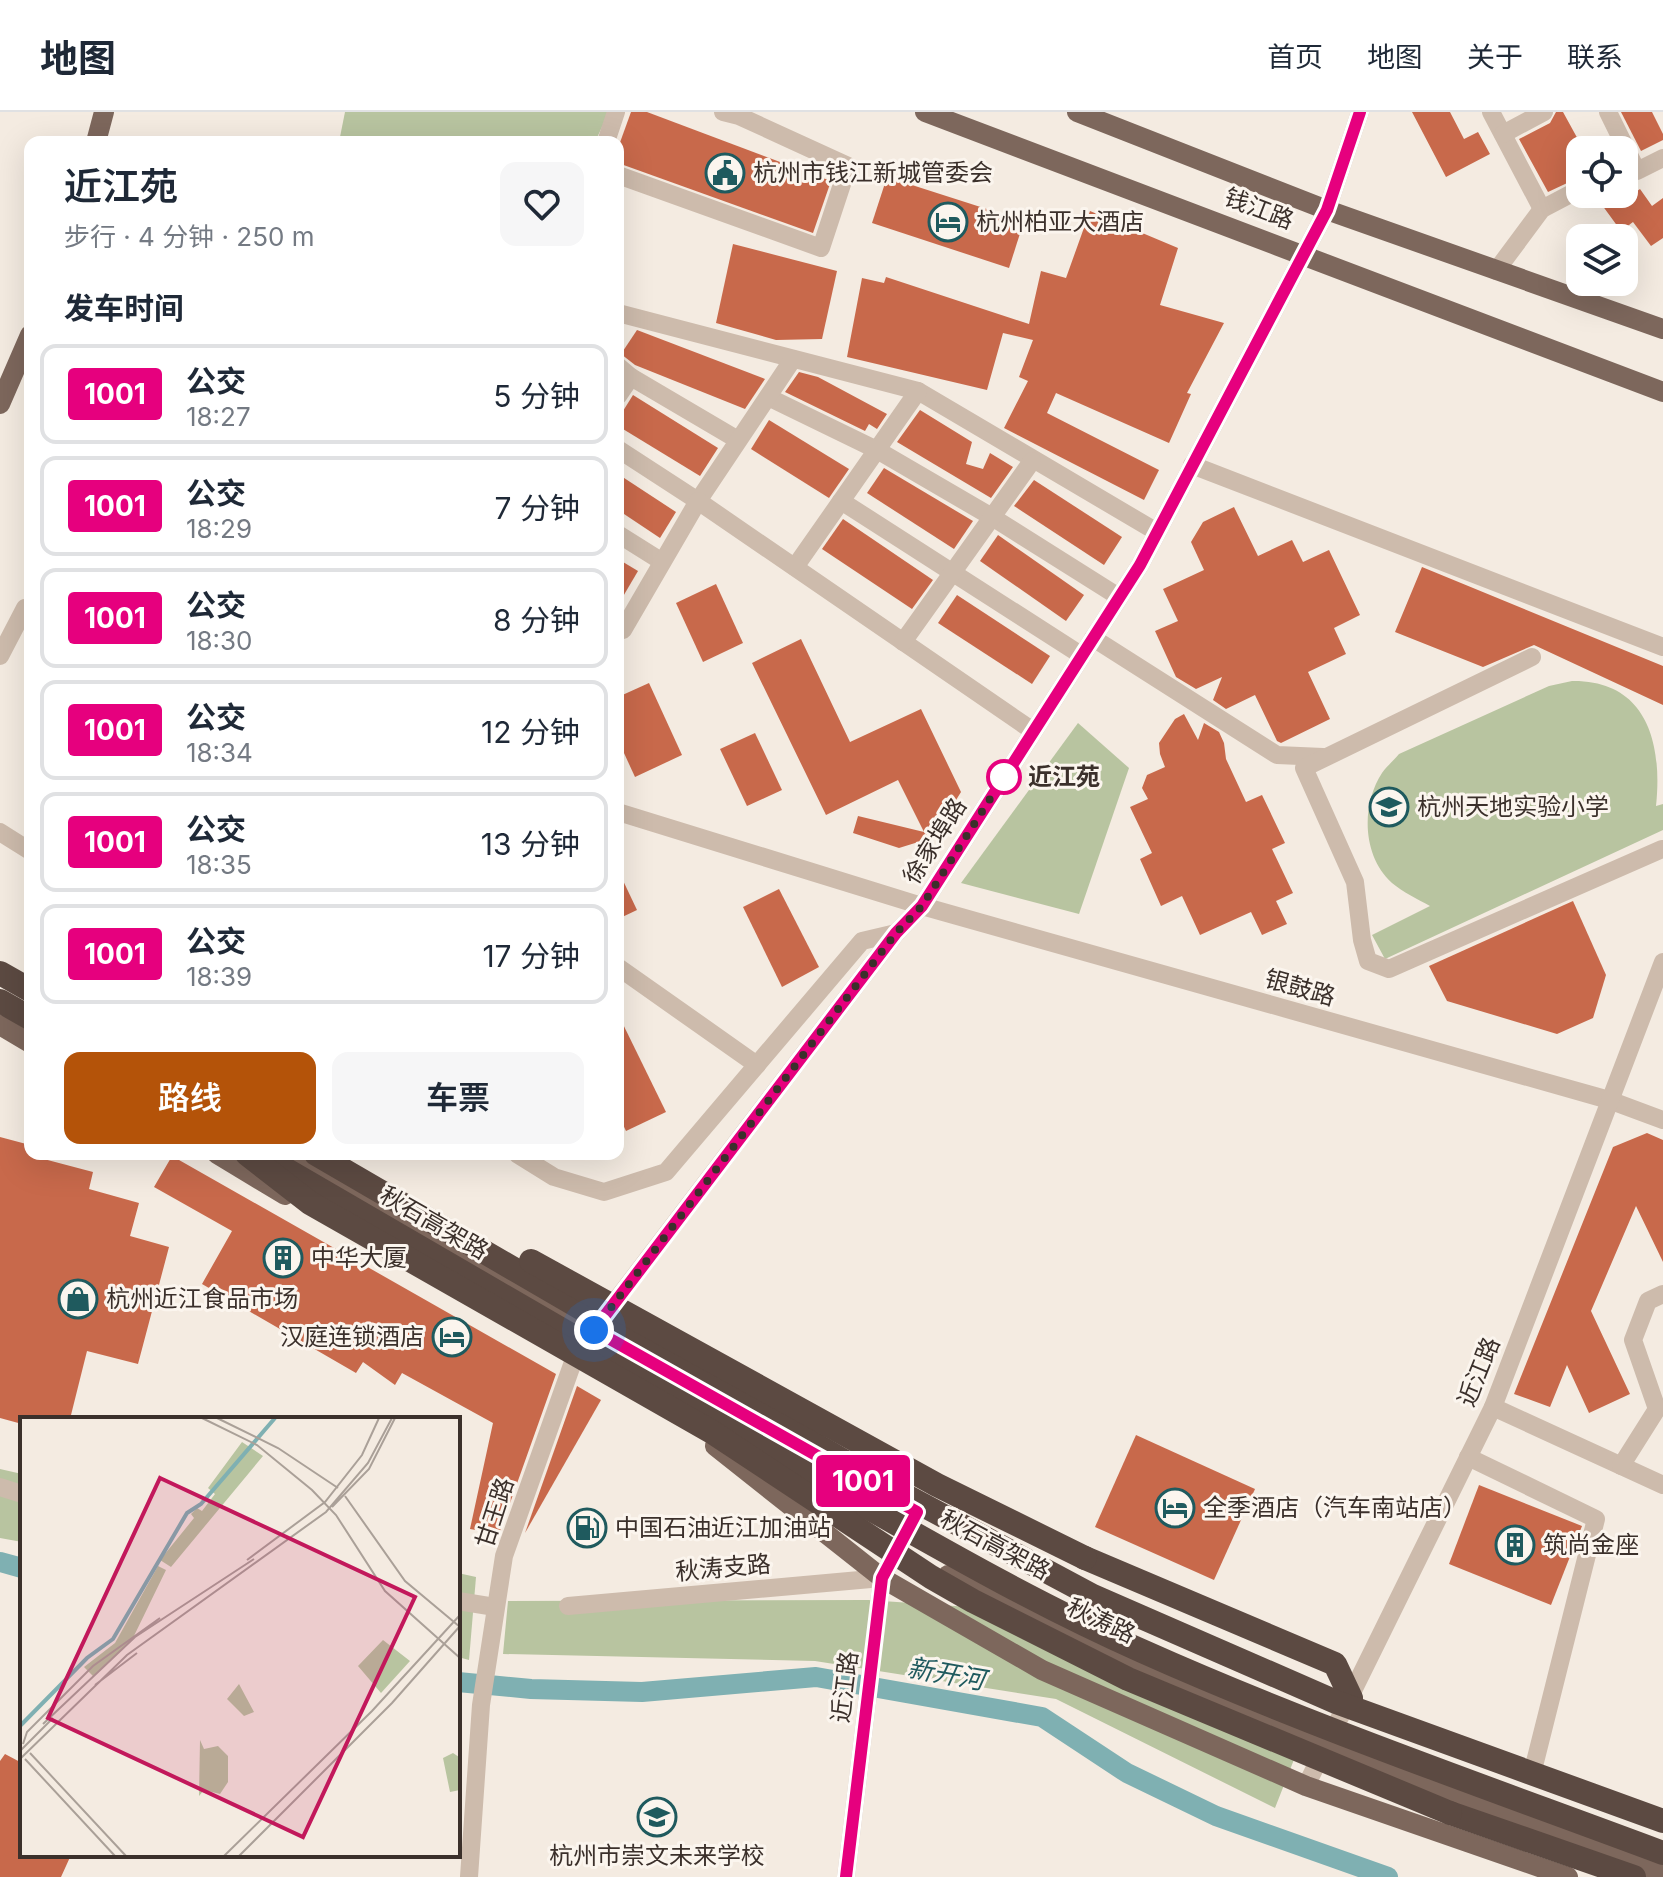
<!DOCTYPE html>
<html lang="zh">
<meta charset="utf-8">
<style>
body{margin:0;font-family:Inter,"Noto Sans SC",sans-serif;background:#f6f6f7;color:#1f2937;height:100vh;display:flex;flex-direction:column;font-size:30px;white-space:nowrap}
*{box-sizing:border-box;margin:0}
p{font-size:26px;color:#747a83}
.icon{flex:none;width:44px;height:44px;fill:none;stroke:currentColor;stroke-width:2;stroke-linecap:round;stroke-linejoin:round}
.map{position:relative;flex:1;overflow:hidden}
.side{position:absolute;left:24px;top:24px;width:600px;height:1024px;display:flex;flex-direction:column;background:#fff;border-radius:16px;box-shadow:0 8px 32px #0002}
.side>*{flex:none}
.badge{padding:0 16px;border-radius:6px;font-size:28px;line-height:52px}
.tools{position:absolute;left:1566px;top:24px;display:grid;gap:16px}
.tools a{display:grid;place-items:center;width:72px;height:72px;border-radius:16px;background:#fff;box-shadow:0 8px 32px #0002;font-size:40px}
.you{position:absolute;width:40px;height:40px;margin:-20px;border:6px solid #fff;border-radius:50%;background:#1a73e8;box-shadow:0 0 0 12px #1a73e833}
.map>.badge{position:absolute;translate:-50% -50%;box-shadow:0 0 0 4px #fff}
h2{padding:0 40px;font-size:30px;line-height:72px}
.round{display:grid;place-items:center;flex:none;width:84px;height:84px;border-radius:16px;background:#f6f6f7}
.summary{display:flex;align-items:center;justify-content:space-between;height:136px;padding:0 40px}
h1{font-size:38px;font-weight:600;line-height:60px}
.button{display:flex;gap:16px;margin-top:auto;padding:16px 40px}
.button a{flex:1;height:92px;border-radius:16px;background:#b45309;color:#fff;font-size:32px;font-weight:600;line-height:92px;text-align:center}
.button a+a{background:#f6f6f7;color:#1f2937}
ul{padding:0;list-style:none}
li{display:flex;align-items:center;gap:24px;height:100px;margin:0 16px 12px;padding:0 24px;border:4px solid #e0e1e3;border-radius:16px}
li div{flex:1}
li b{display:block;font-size:30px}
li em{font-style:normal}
li .badge{min-width:88px;font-weight:700;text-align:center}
header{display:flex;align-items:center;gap:48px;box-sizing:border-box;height:112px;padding:0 40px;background:#fff;border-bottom:2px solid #e0e1e3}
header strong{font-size:38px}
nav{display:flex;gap:44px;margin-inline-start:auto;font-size:28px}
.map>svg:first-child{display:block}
</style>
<header>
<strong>地图</strong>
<nav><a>首页</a><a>地图</a><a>关于</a><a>联系</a></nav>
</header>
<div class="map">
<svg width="1663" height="1765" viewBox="0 0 1663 1765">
<rect width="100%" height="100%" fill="#f4ebe1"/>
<g fill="#b8c4a0">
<polygon points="345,0 609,0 595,30 339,30"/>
<path d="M1572,569C1645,568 1663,628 1656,694L1663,692V718L1385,847L1372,823L1430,794C1417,787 1403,780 1392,771C1362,744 1361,693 1382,661C1387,654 1394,648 1399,642L1549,574Z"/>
<polygon points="1078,611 1129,656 1079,802 961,771"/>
<polygon points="0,1357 22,1362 22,1430 0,1426"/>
<polygon points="458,1461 476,1465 469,1548 458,1545"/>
<polygon points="868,1488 998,1497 1304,1622 1275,1696 1056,1587 815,1549 503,1542 508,1489"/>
</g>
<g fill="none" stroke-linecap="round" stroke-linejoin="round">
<g stroke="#7fb0b2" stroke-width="20">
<polyline points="0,1450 22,1456"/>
<polyline points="458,1570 531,1577 642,1580 816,1565 1042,1605 1127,1661 1216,1704 1388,1765"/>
</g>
</g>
<g fill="#c8694b">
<polygon points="631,0 647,0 831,69 813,121 618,51 618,36"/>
<polygon points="1412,0 1450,0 1464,27 1478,20 1490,42 1446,65"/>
<polygon points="1556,0 1563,0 1580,31 1580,65 1548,80 1519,27 1550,11"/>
<polygon points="1621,0 1652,0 1663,22 1663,28 1641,39"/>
<polygon points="887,65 1024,109 1009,156 872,111"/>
<polygon points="1640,77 1652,94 1663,86 1663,126 1651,134 1633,110 1621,119 1594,82 1633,82"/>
<polygon points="1090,99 1178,136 1160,193 1224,211 1187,281 1191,282 1169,331 1056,281 1047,301 1159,358 1144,388 1004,316 1028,269 1019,265 1033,228 1003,221 987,278 847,245 862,166 884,171 886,165 1029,212 1041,159 1066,166"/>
<polygon points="733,132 837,159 822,227 776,228 716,211"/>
<polygon points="637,218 765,267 745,297 635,253 621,242"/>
<polygon points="799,260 818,265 887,302 877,317 869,312 865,319 785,280"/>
<polygon points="633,283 718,336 700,364 618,314 618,307"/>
<polygon points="920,298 972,330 966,352 983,357 990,341 1013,355 991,386 897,330"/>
<polygon points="769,308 849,357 829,386 751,337"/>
<polygon points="884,356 973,409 954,437 867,381"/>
<polygon points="618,362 676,400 660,426 618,398"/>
<polygon points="1034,368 1122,425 1104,453 1014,394"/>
<polygon points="1234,395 1258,444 1292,428 1303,450 1329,438 1360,503 1334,516 1346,542 1308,560 1330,607 1281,631 1277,629 1255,583 1226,597 1213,588 1222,565 1196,577 1176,565 1155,519 1178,509 1163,477 1204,458 1191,430 1203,410"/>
<polygon points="843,407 933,468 912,497 822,437"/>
<polygon points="998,423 1084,483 1066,509 980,449"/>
<polygon points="618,447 638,459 618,493"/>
<polygon points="1422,455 1663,554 1663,593 1534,533 1483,555 1395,520"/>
<polygon points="716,472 743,531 703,550 676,491"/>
<polygon points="957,483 1050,544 1032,572 938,511"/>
<polygon points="801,527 850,630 921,597 961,680 935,722 939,723 933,725 930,731 928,727 899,736 853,721 858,704 924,720 898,668 826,703 752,551"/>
<polygon points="649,571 682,643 635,665 618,628 618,585"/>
<polygon points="1184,602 1198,628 1204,611 1219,620 1224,631 1226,647 1246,690 1262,683 1285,731 1272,737 1293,781 1276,789 1287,812 1262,823 1251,800 1200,823 1182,784 1161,794 1140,747 1152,741 1130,695 1148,687 1142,676 1147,663 1165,655 1160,642 1159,631 1175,607"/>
<polygon points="755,621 782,678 747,694 720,637"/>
<polygon points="618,758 637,798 618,807"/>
<polygon points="779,777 819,855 782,875 743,795"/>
<polygon points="1573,789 1606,863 1593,906 1557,922 1447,889 1429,854"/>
<polygon points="618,902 666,1000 626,1019 618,1002"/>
<polygon points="1647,1021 1663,1028 1663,1150 1636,1094 1591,1199 1630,1282 1589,1301 1567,1253 1550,1295 1514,1282 1613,1035"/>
<polygon points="0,1025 30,1033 30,1042 41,1042 40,1046 93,1060 89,1077 139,1091 130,1124 169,1135 138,1252 87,1239 70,1307 22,1307 22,1312 0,1306"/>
<polygon points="172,1044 556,1262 499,1422 470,1417 493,1311 402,1261 395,1273 363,1250 356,1261 202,1172 232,1119 154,1075"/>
<polygon points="577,1274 601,1288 525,1421"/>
<polygon points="1136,1323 1255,1377 1214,1468 1095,1415"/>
<polygon points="1479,1373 1582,1414 1551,1493 1449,1452"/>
<polygon points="5,1642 22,1651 22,1743 71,1743 61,1765 0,1765 0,1649"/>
</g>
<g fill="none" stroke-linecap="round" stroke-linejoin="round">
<g stroke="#cdbbac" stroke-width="18">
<polyline points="1491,0 1542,97"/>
<polyline points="1608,0 1637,59 1663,46"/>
<polyline points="1503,22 1544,0"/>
<polyline points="606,30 616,0"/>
<polyline points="618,63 821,136 848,54 739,4 723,0"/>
<polyline points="1496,159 1542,97 1580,77"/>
<polyline points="618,201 918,279 1157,420"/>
<polyline points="618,254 631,265 738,328"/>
<polyline points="618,284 631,265"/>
<polyline points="768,285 877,338 992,405 1119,485"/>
<polyline points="618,337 698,389 793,247"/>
<polyline points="1192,353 1663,535"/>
<polyline points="841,389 1081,543"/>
<polyline points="618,422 661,449"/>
<polyline points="795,455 918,279"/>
<polyline points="618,514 623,518 698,389 1033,619"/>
<polyline points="1093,526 1277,643 1323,645"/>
<polyline points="903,530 1032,349"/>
<polyline points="0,544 25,496 30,496"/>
<polyline points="1532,545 1304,656 1355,770 1362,828 1368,849 1389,857 1662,737"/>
<polyline points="618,700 922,794 1609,988 1663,1008"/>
<polyline points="0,720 30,739"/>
<polyline points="618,855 757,953"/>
<polyline points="517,1042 554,1065 604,1080 666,1060 862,829 896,821"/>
<polyline points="605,1203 896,821 922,794 1140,453 1327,98 1360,0"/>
<polyline points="1493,1295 1663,1373"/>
<polyline points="1468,1345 1596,1407 1534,1654"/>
<polyline points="1621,1354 1657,1297 1633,1228 1648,1189 1663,1182"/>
<polyline points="0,1375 22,1382"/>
<polyline points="458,1489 495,1495"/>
<polyline points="568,1494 882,1466"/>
<polyline points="1306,1674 1493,1295 1663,850"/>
<polyline points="469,1765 481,1593 504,1444 573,1250"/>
<polyline points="846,1765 882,1466 917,1400"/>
</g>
<g stroke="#7d675c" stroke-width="20">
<polyline points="925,0 1663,280"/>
<polyline points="1077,0 1327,98 1663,217"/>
<polyline points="96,30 104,0"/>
<polyline points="0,292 30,223"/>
<polyline points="0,913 30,931"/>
<polyline points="217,1042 285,1083"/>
<polyline points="292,1042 624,1235"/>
<polyline points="715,1334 882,1466 1042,1558 1306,1674 1568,1765"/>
<path d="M948,1463C992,1484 1034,1508 1078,1529C1268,1618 1467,1688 1663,1762"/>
</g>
<g stroke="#5c4a42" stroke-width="24">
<polyline points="0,861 30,878"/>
<polyline points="0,889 30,906"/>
<polyline points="264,1045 867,1395"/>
<polyline points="1085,1446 1335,1552 1351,1586"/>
<polyline points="1450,1701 1634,1765"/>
</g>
<g stroke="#5c4a42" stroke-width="24">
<polyline points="247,1042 310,1091 712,1320 931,1465 973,1489 1128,1567 1450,1701"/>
<polyline points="316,1042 880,1370 1093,1484 1336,1590 1663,1709"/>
<polyline points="531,1149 937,1373 1085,1446"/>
<path d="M867,1395C957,1446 1047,1497 1142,1539C1312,1615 1489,1676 1663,1741"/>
</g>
</g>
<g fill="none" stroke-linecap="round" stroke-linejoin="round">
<g stroke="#fff" stroke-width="18">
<polyline id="line" points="846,1765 882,1466 917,1400 594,1218 896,821 922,794 1140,453 1327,98 1360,0"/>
</g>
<use href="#line" stroke="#e6007e" stroke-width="12"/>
<polyline stroke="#3b302b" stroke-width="8" stroke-dasharray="0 14.4" points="594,1218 896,821 922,794 1004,665"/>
</g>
<defs>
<g id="civic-ring" transform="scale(2)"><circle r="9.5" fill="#fbf5ee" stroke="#1f5a5e" stroke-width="1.5"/><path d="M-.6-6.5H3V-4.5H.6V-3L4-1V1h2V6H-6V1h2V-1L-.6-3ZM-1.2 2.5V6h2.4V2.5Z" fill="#1f5a5e"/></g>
<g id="hotel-ring" transform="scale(2)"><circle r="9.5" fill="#fbf5ee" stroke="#1f5a5e" stroke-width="1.5"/><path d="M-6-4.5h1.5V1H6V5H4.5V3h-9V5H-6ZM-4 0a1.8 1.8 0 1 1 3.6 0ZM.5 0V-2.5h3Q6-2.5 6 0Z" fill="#1f5a5e"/></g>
<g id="school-ring" transform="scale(2)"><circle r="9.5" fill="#fbf5ee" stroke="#1f5a5e" stroke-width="1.5"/><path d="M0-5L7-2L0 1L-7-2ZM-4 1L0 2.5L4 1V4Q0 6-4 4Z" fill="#1f5a5e"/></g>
<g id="building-ring" transform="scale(2)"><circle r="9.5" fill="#fbf5ee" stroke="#1f5a5e" stroke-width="1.5"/><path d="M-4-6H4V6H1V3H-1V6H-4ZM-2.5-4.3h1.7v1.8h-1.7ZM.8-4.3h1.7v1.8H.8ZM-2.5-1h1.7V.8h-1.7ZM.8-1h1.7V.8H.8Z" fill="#1f5a5e"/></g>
<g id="shop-ring" transform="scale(2)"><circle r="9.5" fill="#fbf5ee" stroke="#1f5a5e" stroke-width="1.5"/><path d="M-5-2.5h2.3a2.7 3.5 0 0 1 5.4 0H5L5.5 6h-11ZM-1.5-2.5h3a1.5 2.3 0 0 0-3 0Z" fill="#1f5a5e"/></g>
<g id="fuel-ring" transform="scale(2)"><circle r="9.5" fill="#fbf5ee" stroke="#1f5a5e" stroke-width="1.5"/><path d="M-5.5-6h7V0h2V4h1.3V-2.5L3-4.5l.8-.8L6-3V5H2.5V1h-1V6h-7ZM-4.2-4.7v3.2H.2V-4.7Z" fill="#1f5a5e"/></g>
</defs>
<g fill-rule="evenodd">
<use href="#civic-ring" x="725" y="61"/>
<use href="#hotel-ring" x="948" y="110"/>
<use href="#school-ring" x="1389" y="695"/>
<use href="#building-ring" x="283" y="1146"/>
<use href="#shop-ring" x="78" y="1187"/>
<use href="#hotel-ring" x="452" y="1225"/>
<use href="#hotel-ring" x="1175" y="1396"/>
<use href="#fuel-ring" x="587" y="1416"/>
<use href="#building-ring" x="1515" y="1433"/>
<use href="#school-ring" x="657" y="1705"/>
</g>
<circle fill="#fff" stroke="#e6007e" stroke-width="4" cx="1004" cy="665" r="16"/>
<g text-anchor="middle" stroke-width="6" stroke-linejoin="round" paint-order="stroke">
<g font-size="24" fill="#3b302b" stroke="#fbf5ee" text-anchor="start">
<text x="753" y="69">杭州市钱江新城管委会</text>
<text x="976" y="118">杭州柏亚大酒店</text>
<text x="1417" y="703">杭州天地实验小学</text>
<text x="311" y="1154">中华大厦</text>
<text x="106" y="1195">杭州近江食品市场</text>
<text x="424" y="1233" text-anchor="end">汉庭连锁酒店</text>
<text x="1203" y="1404">全季酒店（汽车南站店）</text>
<text x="615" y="1424">中国石油近江加油站</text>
<text x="1543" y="1441">筑尚金座</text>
<text x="657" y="1752" text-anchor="middle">杭州市崇文未来学校</text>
</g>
<g font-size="24" fill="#3b302b" stroke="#fbf5ee">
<text transform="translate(1259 97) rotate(21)" y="8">钱江路</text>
<text transform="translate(935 729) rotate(-58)" y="8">徐家埠路</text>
<text transform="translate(1300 876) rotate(16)" y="8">银鼓路</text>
<text transform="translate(434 1111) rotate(30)" y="8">秋石高架路</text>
<text transform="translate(1479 1260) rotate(-68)" y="8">近江路</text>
<text transform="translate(495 1401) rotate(-72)" y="8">甘王路</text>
<text transform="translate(995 1433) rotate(28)" y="8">秋石高架路</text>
<text transform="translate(723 1456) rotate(-5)" y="8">秋涛支路</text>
<text transform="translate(1101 1509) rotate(25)" y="8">秋涛路</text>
<text transform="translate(845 1575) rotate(-83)" y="8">近江路</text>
</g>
<g font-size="24" font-weight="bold" fill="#3b302b" stroke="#fbf5ee" text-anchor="start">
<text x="1028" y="673">近江苑</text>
</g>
<g font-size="26" font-style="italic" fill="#1f5a5e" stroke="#fbf5ee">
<text transform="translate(946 1562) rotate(10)" y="9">新开河</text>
</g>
</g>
<g transform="translate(20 1305)">
<rect width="440" height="440" fill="#f4ebe1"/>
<path d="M222,25L243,39L151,150L140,143L174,101L171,97L177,91L182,94L195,77L188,71ZM138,149L146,153L112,223L73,259L64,250L95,226ZM363,223L390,244L361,276L338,249ZM219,267L234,295L224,299L207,282ZM180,323L184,332L198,329L208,339V365L200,377L184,373L179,379ZM433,336L439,340L440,373L430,375L423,341Z" fill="#b8c4a0"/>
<path fill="none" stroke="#7fb0b2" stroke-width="4" d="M0,309L67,241L93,222L167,96L181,87L255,1"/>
<path fill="none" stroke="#aaa098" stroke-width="2" d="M182,1L237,28L292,73L316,98L365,174L440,241M197,1L258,31L318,71M325,79L385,164L440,210M312,90L349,52L375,1M227,143L305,85L342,38L359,1M75,268L117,236M23,307L115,220L234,142M3,327L7,315L73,249L140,201M0,334L33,301M10,336L106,439M0,342L107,238L306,95L348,46L372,1M5,342L95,439M204,439L352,294L440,198M219,439L372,286L440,209"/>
<path fill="#c2185b" fill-opacity="0.15" stroke="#c2185b" stroke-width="4" d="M140,61L395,180L283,420L28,301Z"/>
<rect width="440" height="440" fill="none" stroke="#3b302b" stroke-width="4"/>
</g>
</svg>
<div class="tools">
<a><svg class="icon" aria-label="locate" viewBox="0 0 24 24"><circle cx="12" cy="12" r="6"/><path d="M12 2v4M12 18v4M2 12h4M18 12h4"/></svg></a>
<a><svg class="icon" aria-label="layers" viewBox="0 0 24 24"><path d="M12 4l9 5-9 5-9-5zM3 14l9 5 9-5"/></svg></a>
</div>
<div class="you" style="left:594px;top:1218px"></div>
<b class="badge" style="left:863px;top:1369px;background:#e6007e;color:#fff">1001</b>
<section class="side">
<div class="summary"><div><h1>近江苑</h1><p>步行 · 4 分钟 · 250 m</p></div><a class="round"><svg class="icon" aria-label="heart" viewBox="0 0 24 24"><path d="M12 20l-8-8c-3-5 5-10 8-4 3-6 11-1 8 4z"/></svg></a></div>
<h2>发车时间</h2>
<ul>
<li><span class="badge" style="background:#e6007e;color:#fff">1001</span><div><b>公交</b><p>18:27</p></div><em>5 分钟</em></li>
<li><span class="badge" style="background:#e6007e;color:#fff">1001</span><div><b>公交</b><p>18:29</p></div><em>7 分钟</em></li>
<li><span class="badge" style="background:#e6007e;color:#fff">1001</span><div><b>公交</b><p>18:30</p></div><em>8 分钟</em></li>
<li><span class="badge" style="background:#e6007e;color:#fff">1001</span><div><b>公交</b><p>18:34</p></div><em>12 分钟</em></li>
<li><span class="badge" style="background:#e6007e;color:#fff">1001</span><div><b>公交</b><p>18:35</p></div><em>13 分钟</em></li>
<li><span class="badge" style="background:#e6007e;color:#fff">1001</span><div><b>公交</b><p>18:39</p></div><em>17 分钟</em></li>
</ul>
<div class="button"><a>路线</a><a>车票</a></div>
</section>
</div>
